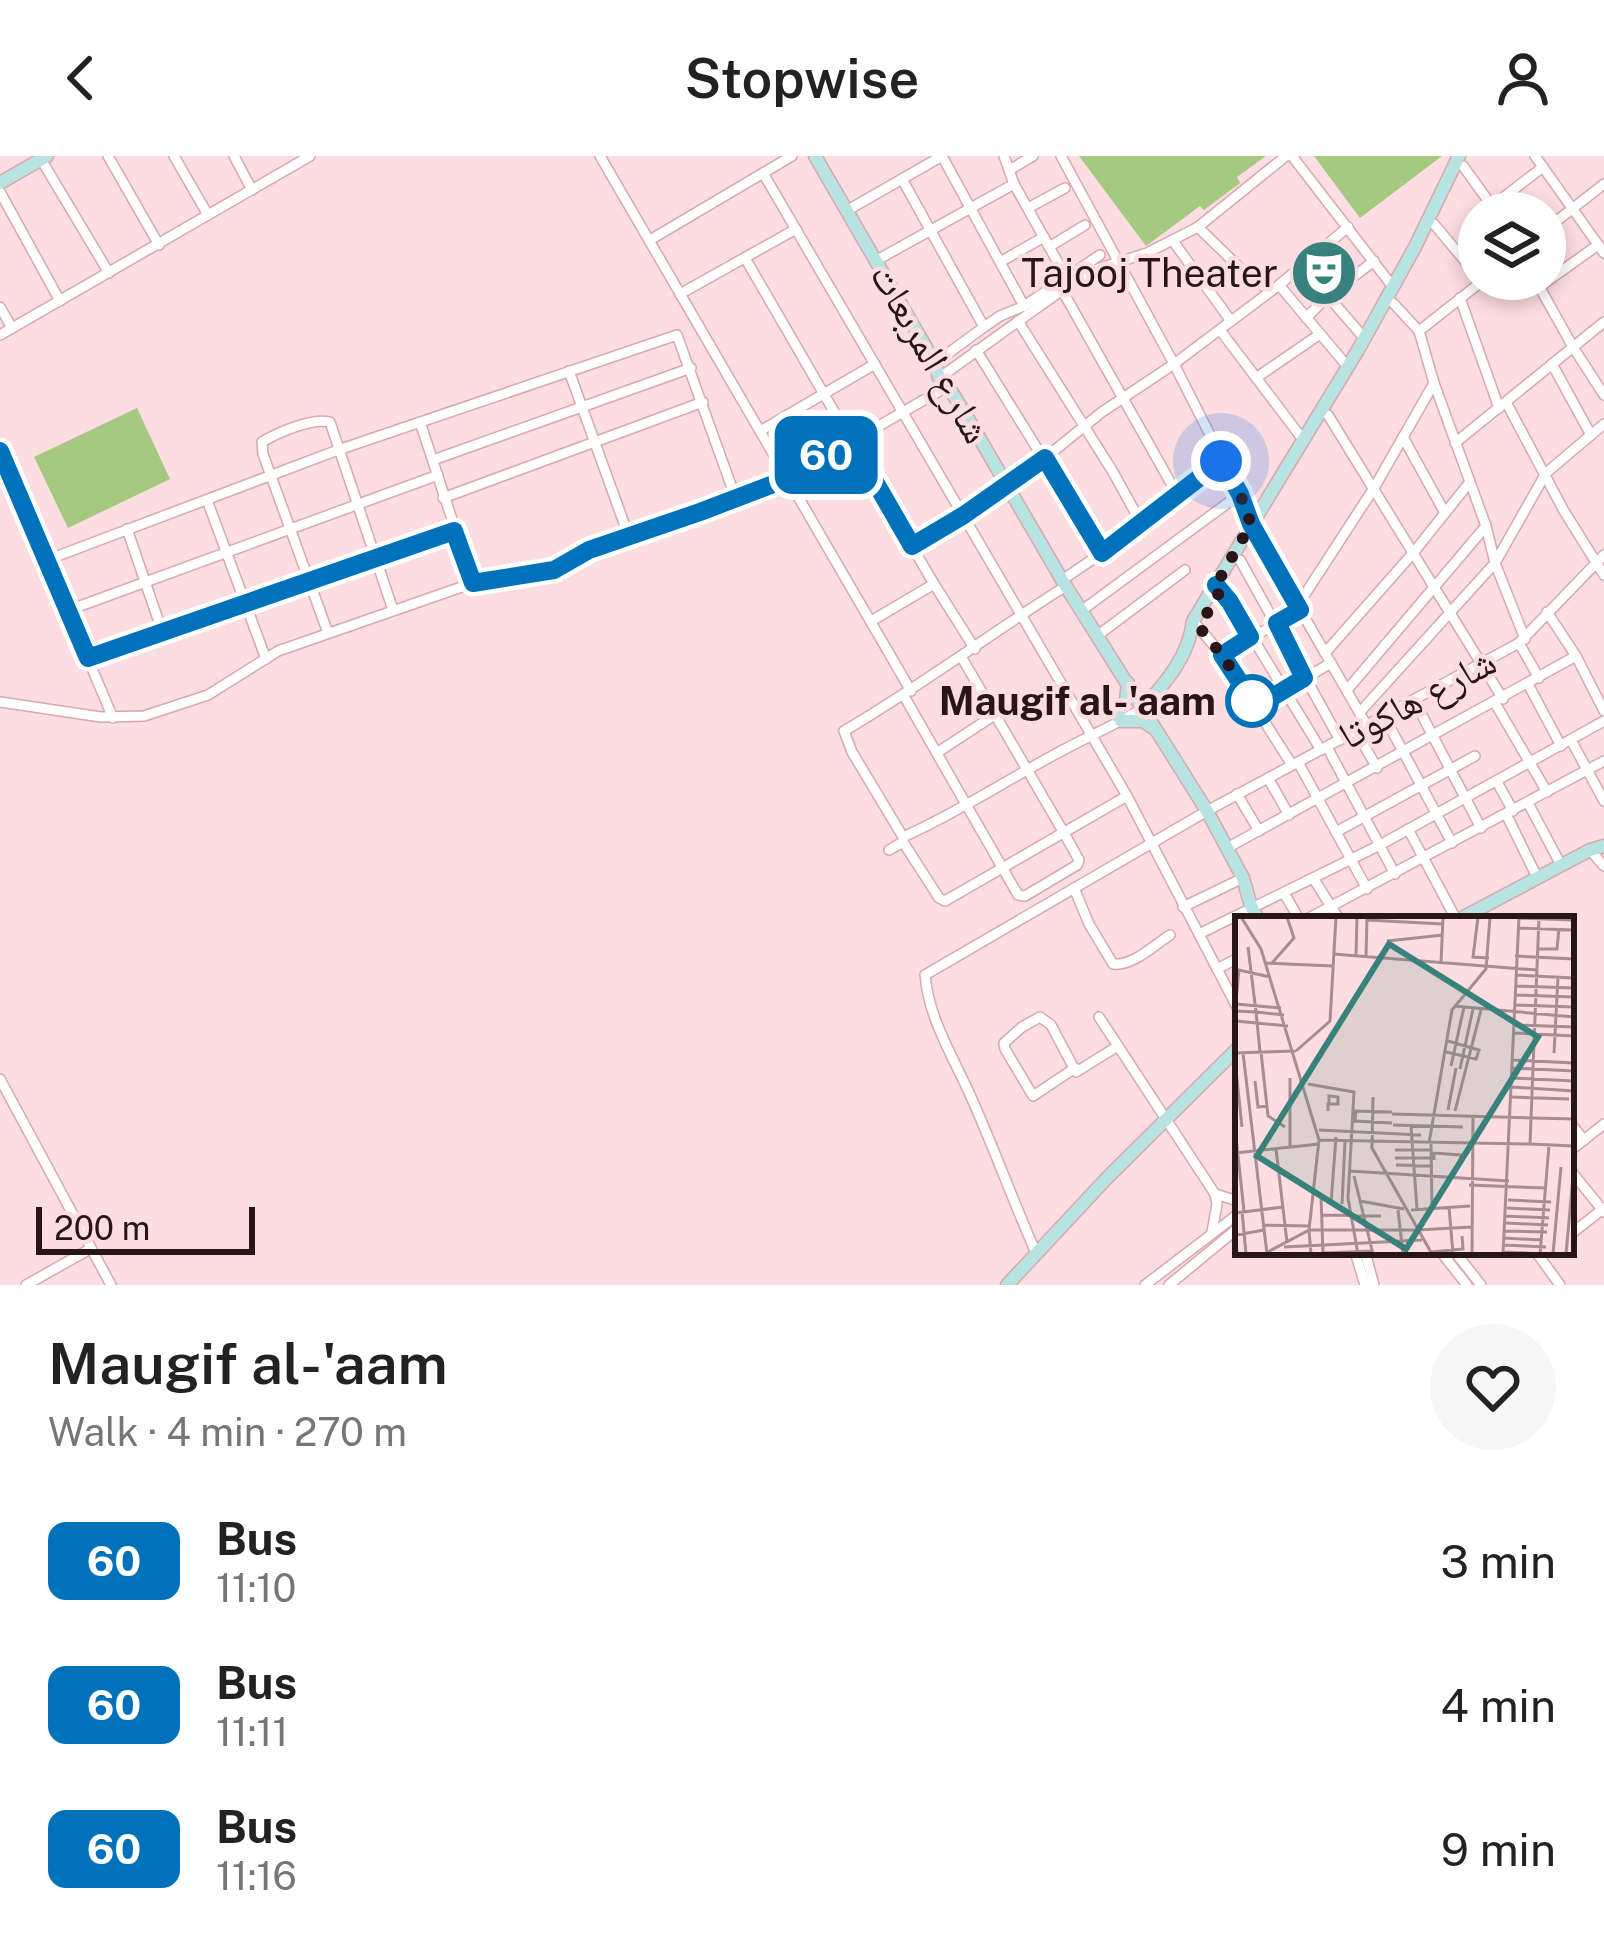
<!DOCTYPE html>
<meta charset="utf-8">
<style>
body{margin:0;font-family:"Public Sans","Noto Naskh Arabic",sans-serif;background:#f6f6f6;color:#222;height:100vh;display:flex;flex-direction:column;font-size:45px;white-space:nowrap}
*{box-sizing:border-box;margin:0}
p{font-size:39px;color:#767676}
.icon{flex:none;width:66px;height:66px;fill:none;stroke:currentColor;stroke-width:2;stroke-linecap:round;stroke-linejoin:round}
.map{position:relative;height:1129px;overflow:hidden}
.panel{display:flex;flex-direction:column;background:#fff;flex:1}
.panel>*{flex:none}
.badge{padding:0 24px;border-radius:18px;font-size:42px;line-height:78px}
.buttons{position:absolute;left:1458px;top:36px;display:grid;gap:24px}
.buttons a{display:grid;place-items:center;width:108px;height:108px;border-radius:50%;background:#fff;box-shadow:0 6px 18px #0003;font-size:60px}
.scale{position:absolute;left:36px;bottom:30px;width:219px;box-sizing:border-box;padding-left:12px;border:6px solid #271518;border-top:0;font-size:33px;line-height:42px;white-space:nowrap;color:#271518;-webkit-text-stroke:9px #fcdde1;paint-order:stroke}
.you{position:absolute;width:60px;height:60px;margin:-30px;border:9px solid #fff;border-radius:50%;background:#1a73e8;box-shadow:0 0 0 18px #1a73e833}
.map>.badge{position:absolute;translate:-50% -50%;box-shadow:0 0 0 6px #fff}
.round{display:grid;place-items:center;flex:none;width:126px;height:126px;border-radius:63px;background:#f6f6f6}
.head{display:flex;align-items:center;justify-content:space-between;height:204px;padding:0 48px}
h1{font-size:57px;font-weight:600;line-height:90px}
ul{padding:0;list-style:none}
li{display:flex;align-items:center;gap:36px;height:144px;padding:0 48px}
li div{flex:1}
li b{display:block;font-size:45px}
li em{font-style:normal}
li .badge{min-width:132px;font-weight:700;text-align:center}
header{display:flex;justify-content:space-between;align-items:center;height:156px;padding:0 48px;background:#fff;font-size:54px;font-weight:600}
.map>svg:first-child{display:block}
</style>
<header><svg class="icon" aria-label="back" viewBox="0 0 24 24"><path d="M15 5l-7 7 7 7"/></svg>Stopwise<svg class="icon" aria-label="person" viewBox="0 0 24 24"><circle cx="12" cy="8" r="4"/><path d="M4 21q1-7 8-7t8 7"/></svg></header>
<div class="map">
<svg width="1604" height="1129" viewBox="0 0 1604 1129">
<rect width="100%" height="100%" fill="#fcdde1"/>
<g fill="#a6c981">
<polygon points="1079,0 1266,0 1237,21 1240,27 1204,54 1200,50 1146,90"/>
<polygon points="1314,0 1442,0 1360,62"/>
<polygon points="137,252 170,323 68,372 34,301"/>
</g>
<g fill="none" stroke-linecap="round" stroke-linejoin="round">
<g stroke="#d8a8ae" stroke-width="12">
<g id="street">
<polyline points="39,0 109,117"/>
<polyline points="108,0 159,89"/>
<polyline points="174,0 208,59"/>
<polyline points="234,0 252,34"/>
<polyline points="600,0 911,535"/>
<polyline points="942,0 902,23 984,171 1000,160 1024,150 1100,99"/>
<polyline points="942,0 1024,150"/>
<polyline points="1004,0 1014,28 1066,121"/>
<polyline points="1061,0 1174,208 1240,338 1251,368 1367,570"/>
<polyline points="1292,0 1393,131"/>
<polyline points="1535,0 1604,97"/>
<polyline points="1463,10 1497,57"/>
<polyline points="1011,13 1033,0"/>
<polyline points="763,17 1127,640 1238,853"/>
<polyline points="0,36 60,145"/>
<polyline points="1492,50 1543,11"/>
<polyline points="1028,52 1065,32"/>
<polyline points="848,54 902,23"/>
<polyline points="1434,68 1479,122"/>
<polyline points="1198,71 1248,120 1271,135"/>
<polyline points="1545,74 1604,28"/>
<polyline points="650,84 792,0"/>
<polyline points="1173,85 1231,165"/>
<polyline points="1049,91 1085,69"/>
<polyline points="745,102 934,428 975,493"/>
<polyline points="877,104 1014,28"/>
<polyline points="1000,106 1044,81"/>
<polyline points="1302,110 1365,183"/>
<polyline points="1535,123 1573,191 1604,239"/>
<polyline points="1279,129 1348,211"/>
<polyline points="1539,131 1598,89"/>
<polyline points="1062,134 1177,338"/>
<polyline points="680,138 796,73"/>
<polyline points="1460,142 1499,252"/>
<polyline points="1393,147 1419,175 1434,227 1486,370 1495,407 1525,483"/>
<polyline points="0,151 12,172"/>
<polyline points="1306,162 1328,140 1374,105"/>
<polyline points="1018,165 1113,316 1141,367"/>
<polyline points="1220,174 1304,285"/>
<polyline points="1419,175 1485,123"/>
<polyline points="0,179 310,0"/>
<polyline points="976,194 1102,397"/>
<polyline points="935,207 984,171"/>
<polyline points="1552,208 1591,279"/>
<polyline points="569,215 629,381"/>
<polyline points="939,222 1062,134 1094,114 1147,97 1198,71 1286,0"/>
<polyline points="1256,222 1320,178"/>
<polyline points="1506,246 1564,355 1604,419"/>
<polyline points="1328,259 1503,543"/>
<polyline points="420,266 473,427"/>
<polyline points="760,275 875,208"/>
<polyline points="1403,281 1445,357"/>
<polyline points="1455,287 1604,166"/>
<polyline points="0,295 113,562"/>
<polyline points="433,304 691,212"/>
<polyline points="443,342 703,246"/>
<polyline points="207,344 266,503"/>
<polyline points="127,373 162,475"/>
<polyline points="912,390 964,359 1045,302 1102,256 1174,208 1279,129 1348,71"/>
<polyline points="47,404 338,294 677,179 736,343"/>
<polyline points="1240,404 1340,584"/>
<polyline points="1062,424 1102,397 1221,305"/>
<polyline points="1217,429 1230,445 1321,594"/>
<polyline points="1298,449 1374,332 1434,227"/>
<polyline points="69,454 438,319"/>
<polyline points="1081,455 1240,338"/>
<polyline points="1547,456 1576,500 1604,555"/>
<polyline points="873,464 934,428"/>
<polyline points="1193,465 1222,499 1292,609"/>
<path d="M328,477L263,298L262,286C279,276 311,262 330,266L393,454"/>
<polyline points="1097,480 1185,414"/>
<polyline points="1519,487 1539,522"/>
<polyline points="1325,497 1414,396 1469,327"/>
<polyline points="1222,499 1300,454"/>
<polyline points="88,502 454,375"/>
<polyline points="1528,528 1561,590"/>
<polyline points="1347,534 1486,370"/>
<polyline points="904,540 1018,739 1025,740 1077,709 1079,704 1064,677 962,502"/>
<polyline points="1414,544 1481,672"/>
<polyline points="0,546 101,561 144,560 208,539 278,495 473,427 554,414 589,394 770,331 789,322 948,230"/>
<polyline points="1495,547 1547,636"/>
<polyline points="1256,551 1331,507"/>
<polyline points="1360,556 1495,407 1546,317 1604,268"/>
<polyline points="1384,560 1452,687"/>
<polyline points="1356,575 1377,612"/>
<polyline points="1571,584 1604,645"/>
<polyline points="1327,591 1395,718"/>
<polyline points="938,596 996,558"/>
<polyline points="1298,606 1367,733"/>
<polyline points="1268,622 1289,659"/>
<polyline points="1497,626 1513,655"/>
<polyline points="1237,638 1259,675"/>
<polyline points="1528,647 1561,709"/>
<polyline points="1506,658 1537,721"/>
<polyline points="1408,673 1456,763"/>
<polyline points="1336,676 1475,600"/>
<path d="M903,681L852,596L844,575C921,530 991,477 1066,430"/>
<polyline points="903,686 939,742 945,745 1127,640"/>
<polyline points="1227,692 1576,500"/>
<path d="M889,694L903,686V681C955,658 1002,627 1052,600C1082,583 1114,570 1143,552"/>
<polyline points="1590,694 1604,710"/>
<polyline points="1313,722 1339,763"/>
<path d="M1074,732L1089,768L1113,808C1133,810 1153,790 1170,779"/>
<polyline points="1284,737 1299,763"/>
<polyline points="1183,751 1243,722"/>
<polyline points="1307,763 1604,605"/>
<polyline points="1199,778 1380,689 1604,565"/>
<polyline points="1217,813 1238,802"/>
<polyline points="1099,861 1215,1038 1217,1048 1212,1076"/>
<polyline points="1076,916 1051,869 1040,861 1022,871 1004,887 1005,893 1033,940 1075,912 1076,916 1118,890"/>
<polyline points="0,923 111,1129"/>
<polyline points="1571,968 1584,984"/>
<polyline points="1571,994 1604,968"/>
<polyline points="1571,1015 1604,1056"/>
<polyline points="1215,1038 1238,1045"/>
<polyline points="1571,1078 1604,1052"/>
<polyline points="1355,1096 1365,1129"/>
<polyline points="1365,1096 1374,1129"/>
<polyline points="1441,1096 1467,1129"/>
<polyline points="1455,1096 1481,1129"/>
<polyline points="1536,1096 1560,1129"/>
<path d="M1036,1097C1013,1045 994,992 971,941C953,900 929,864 925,819L1207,655L1519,487L1604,399"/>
<polyline points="26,1129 90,1093"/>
<polyline points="1145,1129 1238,1058"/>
<polyline points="1169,1129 1238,1072"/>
</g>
</g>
<g stroke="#d8a8ae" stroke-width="15">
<g id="secondary">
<polyline points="815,0 935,207 939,222 948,230 973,271 1062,424 1207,655 1243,722 1251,750 1258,763"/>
<polyline points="0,27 47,0"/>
<path d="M1144,551C1166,526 1189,500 1193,465L1358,194L1415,91L1459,0"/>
<polyline points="1117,560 1126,544 1128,527"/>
<polyline points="1121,565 1143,565 1155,573"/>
<polyline points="1460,763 1590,694 1604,690"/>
<polyline points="1007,1129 1107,1022 1238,892"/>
</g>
</g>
<use href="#street" stroke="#fff" stroke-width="9"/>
<use href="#secondary" stroke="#b7e4e2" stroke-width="12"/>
</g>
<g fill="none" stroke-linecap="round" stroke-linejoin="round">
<g stroke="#fff" stroke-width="27">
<polyline id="line" points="0,295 88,502 454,375 473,427 554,414 589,394 700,356 789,322 851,284 912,390 964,359 1045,302 1102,397 1221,305 1240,338 1251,368 1300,454 1277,467 1304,522 1256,551 1222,499 1250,481 1230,446 1216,429"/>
</g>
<use href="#line" stroke="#0072bc" stroke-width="18"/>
<polyline stroke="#271518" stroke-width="12" stroke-dasharray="0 21.6" points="1221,305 1240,338 1251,368 1216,429 1220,435 1199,471 1222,499 1256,551 1252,545"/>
</g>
<defs>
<g id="theatre-disc" transform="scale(3.45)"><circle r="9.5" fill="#39817c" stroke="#fcdde1"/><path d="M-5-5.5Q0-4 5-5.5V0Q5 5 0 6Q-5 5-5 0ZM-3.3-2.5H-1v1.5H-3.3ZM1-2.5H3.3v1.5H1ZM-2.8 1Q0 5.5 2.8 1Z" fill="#fff"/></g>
</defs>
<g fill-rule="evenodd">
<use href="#theatre-disc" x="1324" y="117"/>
</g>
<circle fill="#fff" stroke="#0072bc" stroke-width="6" cx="1252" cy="545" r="24"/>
<g text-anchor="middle" stroke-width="9" stroke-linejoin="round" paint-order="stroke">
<g font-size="39" fill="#271518" stroke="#fcdde1" text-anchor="end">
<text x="1278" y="131">Tajooj Theater</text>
</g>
<g font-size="39" fill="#271518" stroke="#fcdde1">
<text transform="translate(931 197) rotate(60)" y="14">شارع المربعات</text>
<text transform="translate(1417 542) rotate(-28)" y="14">شارع هاكوتا</text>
</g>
<g font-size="39" font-weight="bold" fill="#271518" stroke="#fcdde1" text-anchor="end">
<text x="1216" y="559">Maugif al-'aam</text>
</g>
</g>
<g transform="translate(1235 760)">
<rect width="339" height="339" fill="#fcdde1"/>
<path fill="none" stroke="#a78d91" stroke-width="3" d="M6,1L26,33L84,224M243,1L238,41L254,42M284,2L339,4M132,4L208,8M284,12L339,14M152,25L208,19M13,31L21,96L49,99M303,33H322L324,12M98,38L302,54M121,39L122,1M280,40L339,43M131,41L132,1M30,47L98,50M37,47L59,22L52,1M206,47L208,1M280,59L339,62M280,70L339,72M280,79L339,81M1,88L46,92M280,89L339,91M219,90L339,101M0,105L53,110M279,109L339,111M279,117L339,120M61,135L95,105L101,1M25,136L21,96L0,95L4,54L35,61M26,136L33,200L50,211M211,136L241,143L244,134L213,125M0,137L61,135M8,137L32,338M319,137L323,61M278,144L339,147M216,150L229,91M278,152L339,155M225,153L238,93M1,154L7,211M55,162V231M278,162L339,165M20,165L23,191L33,190M73,168L119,176L113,282L123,338M277,171L339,175M138,181L137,232L197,338M277,181L334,183M213,194L221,152M93,195V188H94V180L103,181V188H93M220,195L246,94M157,196L121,195L120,205L157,207M157,198L339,203M158,209L228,211M176,210L182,293M0,212L9,295M84,214L186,219M194,227L217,94L251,53L255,1M196,227L197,292M295,228L339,230M41,233L52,326M160,234H197M0,237L84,228M160,242H197M199,244V237L226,239L225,246M161,249L198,250M115,255L274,265M119,260L138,338M234,269L311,272M86,280L88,338M273,284L316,286M125,285L169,293M96,287L101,221M107,288L110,226M214,291L218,338M272,292L315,294M163,294L168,338M176,294L235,290M7,295L11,338M0,297L48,291M87,299L146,300M271,300L314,302M271,307L313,309M29,309L74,310M183,314L236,311M270,315L312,316M269,322L307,324M269,329L311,331M49,331L187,324M196,336L228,333L227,320M268,336L311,338M88,337L138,335M2,338L1,319L29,314M29,338L74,314L84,224L295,228L304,1M76,338L74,314H181M237,338L238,200M268,338L284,1M305,338L314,229M318,338L326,251M331,338L339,250"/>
<path fill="#39817c" fill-opacity="0.15" stroke="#39817c" stroke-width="6" d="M154,28L303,121L171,333L22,240Z"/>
<rect width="339" height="339" fill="none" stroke="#271518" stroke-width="6"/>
</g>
</svg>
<div class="buttons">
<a><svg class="icon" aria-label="layers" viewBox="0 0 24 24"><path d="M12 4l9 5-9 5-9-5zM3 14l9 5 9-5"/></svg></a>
</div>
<div class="scale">200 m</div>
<div class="you" style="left:1221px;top:305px"></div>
<b class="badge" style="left:826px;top:299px;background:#0072bc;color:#fff">60</b>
</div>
<section class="panel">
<div class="head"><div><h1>Maugif al-'aam</h1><p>Walk · 4 min · 270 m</p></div><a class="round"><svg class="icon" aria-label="heart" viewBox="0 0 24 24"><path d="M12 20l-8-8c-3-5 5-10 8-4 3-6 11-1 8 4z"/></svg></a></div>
<ul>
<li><span class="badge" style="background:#0072bc;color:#fff">60</span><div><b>Bus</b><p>11:10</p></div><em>3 min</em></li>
<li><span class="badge" style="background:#0072bc;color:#fff">60</span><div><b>Bus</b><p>11:11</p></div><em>4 min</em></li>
<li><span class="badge" style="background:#0072bc;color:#fff">60</span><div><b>Bus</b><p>11:16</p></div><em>9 min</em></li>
</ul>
</section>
